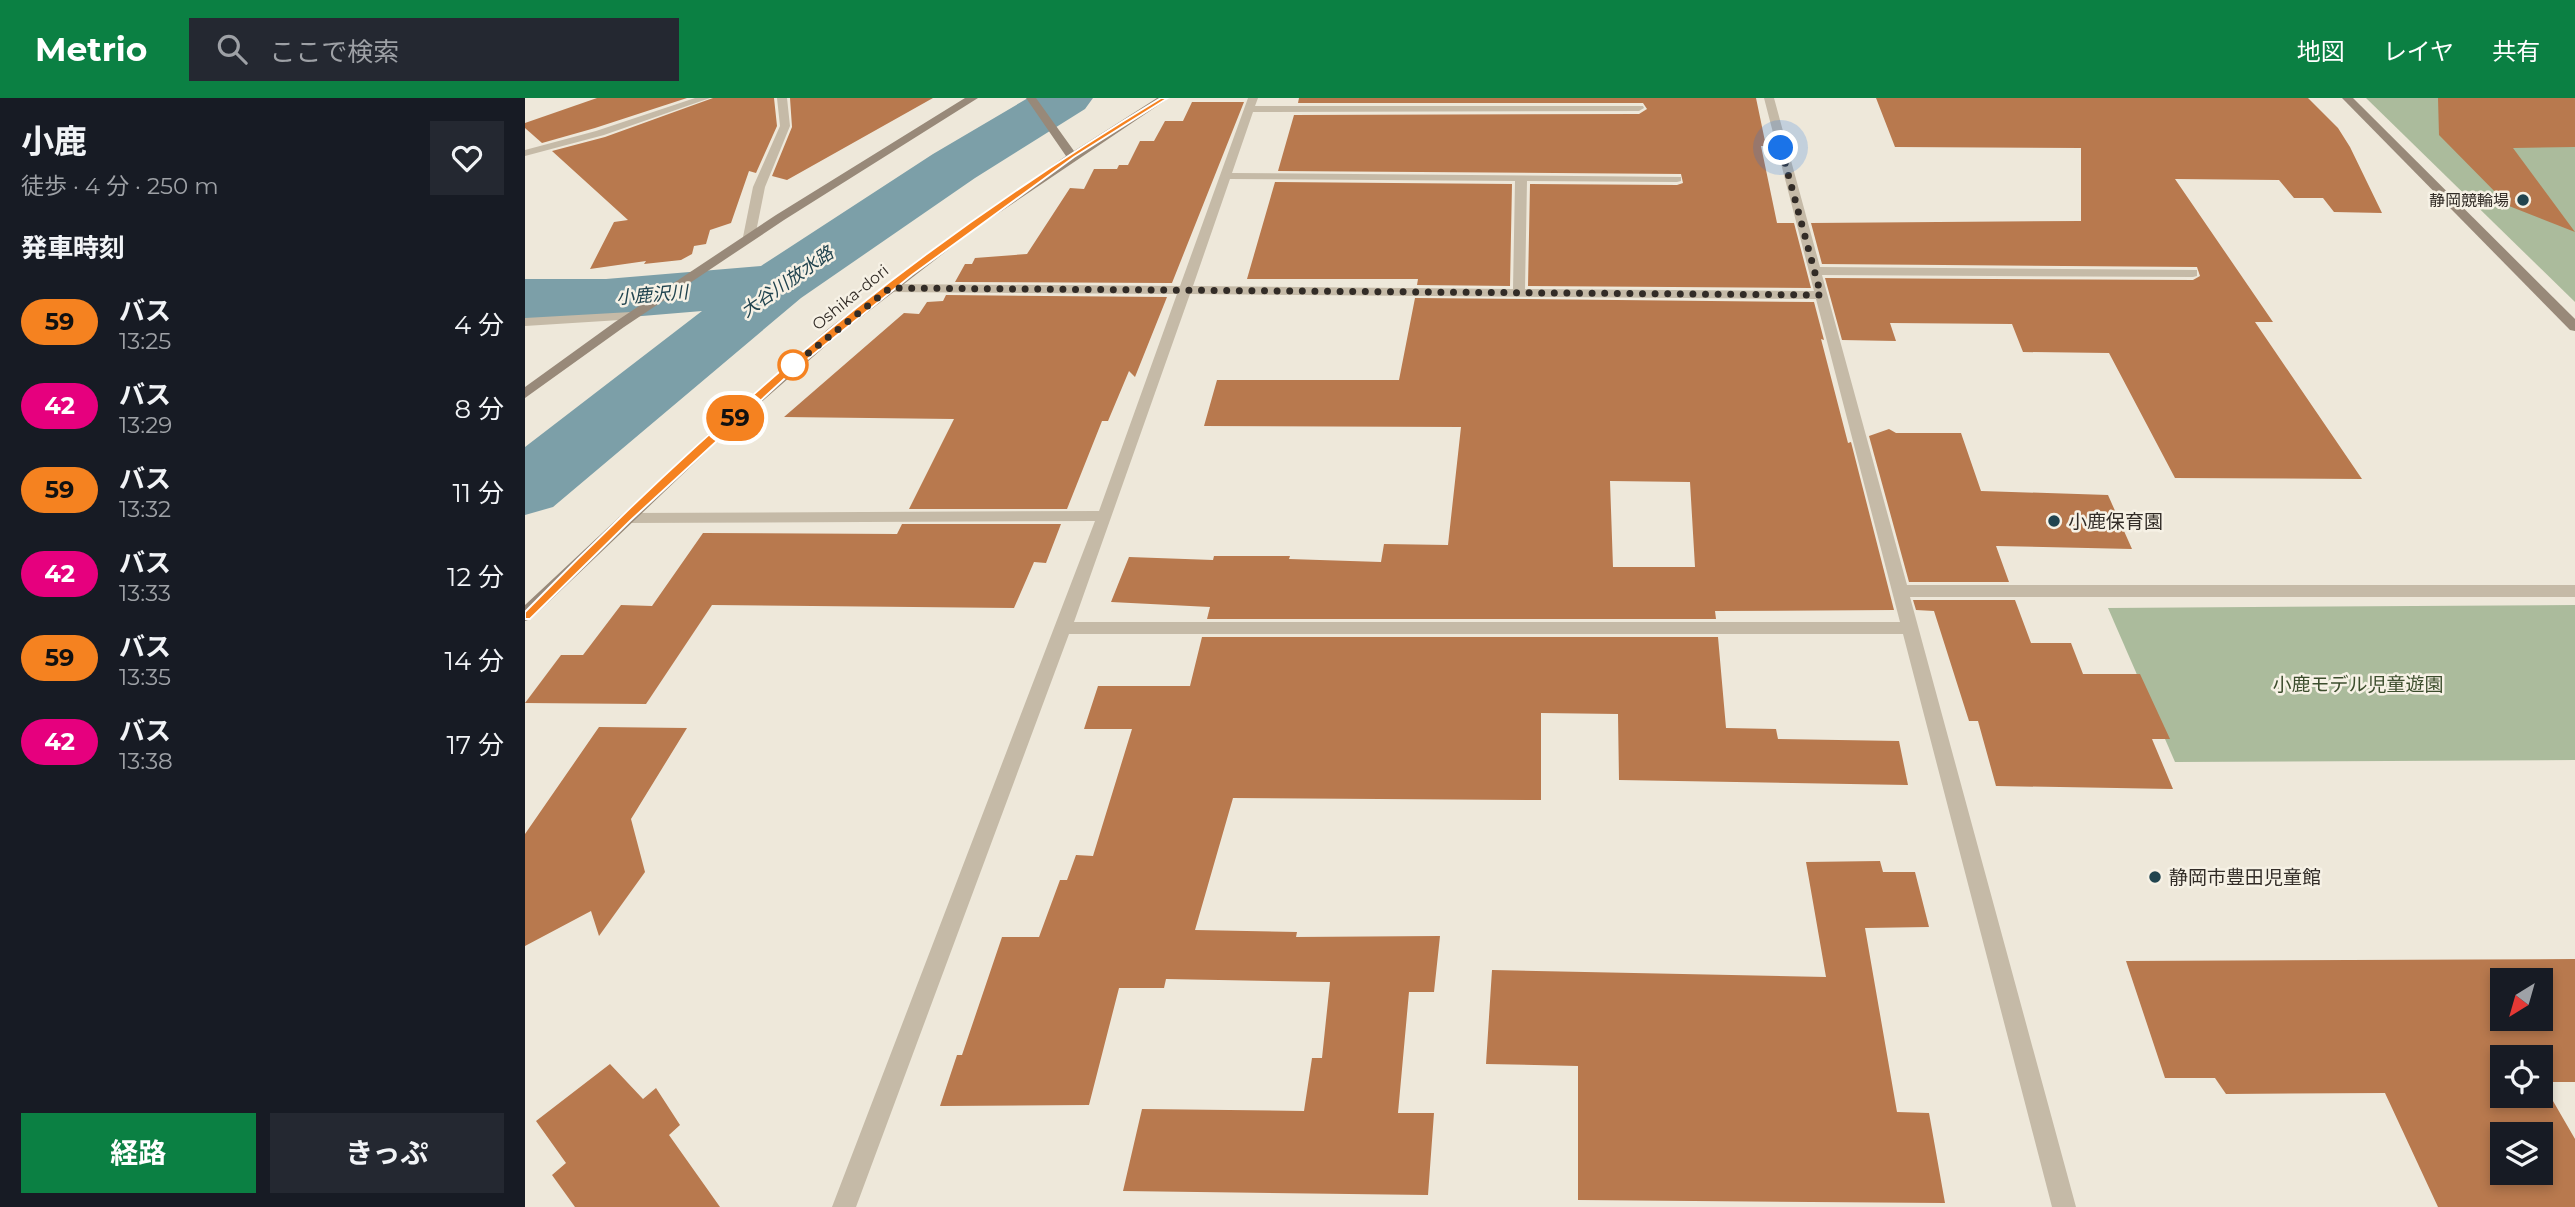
<!DOCTYPE html>
<html lang="ja">
<meta charset="utf-8">
<style>
body{margin:0;font-family:Montserrat,"Noto Sans JP",sans-serif;background:#242831;color:#f1f3f6;height:100vh;display:flex;flex-direction:column;font-size:26px;white-space:nowrap}
*{box-sizing:border-box;margin:0}
p{font-size:23px;color:#9ea1a6}
.icon{flex:none;width:38px;height:38px;fill:none;stroke:currentColor;stroke-width:2;stroke-linecap:round;stroke-linejoin:round}
.map{position:relative;flex:1;overflow:hidden}
.panel{display:flex;flex-direction:column;background:#171b24;width:525px}
.panel>*{flex:none}
.badge{padding:0 14px;border-radius:23px;font-size:24px;line-height:46px}
.needle{width:46px;rotate:217deg}
.fabs{position:absolute;left:1965px;top:870px;display:grid;gap:14px}
.fabs a{display:grid;place-items:center;width:63px;height:63px;border-radius:0px;background:#171b24;box-shadow:0 4px 10px #0003;font-size:35px}
.you{position:absolute;width:35px;height:35px;margin:-18px;border:5px solid #fff;border-radius:50%;background:#1a73e8;box-shadow:0 0 0 10px #1a73e833}
.map>.badge{position:absolute;translate:-50% -50%;box-shadow:0 0 0 4px #fff}
h2{padding:0 21px;font-size:26px;line-height:63px}
.round{display:grid;place-items:center;flex:none;width:74px;height:74px;border-radius:0px;background:#242831}
.head{display:flex;align-items:center;justify-content:space-between;height:119px;padding:0 21px}
h1{font-size:33px;font-weight:700;line-height:52px}
.cta{display:flex;gap:14px;margin-top:auto;padding:14px 21px}
.cta a{flex:1;height:80px;border-radius:0px;background:#0b8043;color:#fff;font-size:28px;font-weight:700;line-height:80px;text-align:center}
.cta a+a{background:#242831;color:#f1f3f6}
ul{padding:0;list-style:none}
li{display:flex;align-items:center;gap:21px;height:84px;padding:0 21px}
li div{flex:1}
li b{display:block;font-size:26px}
li em{font-style:normal}
li .badge{min-width:77px;font-weight:700;text-align:center}
header{display:flex;align-items:center;gap:42px;box-sizing:border-box;height:98px;padding:0 35px;background:#0b8043;color:#fff}
header strong{font-size:33px}
nav{display:flex;gap:38px;margin-inline-start:auto;font-size:24px}
.search{width:490px;height:63px;background:#242831;display:flex;align-items:center;gap:18px;box-sizing:border-box;padding:0 24px;border-radius:0px;color:#9ea1a6;font-size:26px}
main{display:flex;flex:1;min-height:0}
.map>svg:first-child{display:block}
</style>
<header>
<strong>Metrio</strong>
<div class="search"><svg class="icon" aria-label="search" viewBox="0 0 24 24"><circle cx="10" cy="10" r="6"/><path d="M15 15l6 6"/></svg>ここで検索</div>
<nav><a>地図</a><a>レイヤ</a><a>共有</a></nav>
</header>
<main>
<section class="panel">
<div class="head"><div><h1>小鹿</h1><p>徒歩 · 4 分 · 250 m</p></div><a class="round"><svg class="icon" aria-label="heart" viewBox="0 0 24 24"><path d="M12 20l-8-8c-3-5 5-10 8-4 3-6 11-1 8 4z"/></svg></a></div>
<h2>発車時刻</h2>
<ul>
<li><span class="badge" style="background:#f58220;color:#111">59</span><div><b>バス</b><p>13:25</p></div><em>4 分</em></li>
<li><span class="badge" style="background:#e6007e;color:#fff">42</span><div><b>バス</b><p>13:29</p></div><em>8 分</em></li>
<li><span class="badge" style="background:#f58220;color:#111">59</span><div><b>バス</b><p>13:32</p></div><em>11 分</em></li>
<li><span class="badge" style="background:#e6007e;color:#fff">42</span><div><b>バス</b><p>13:33</p></div><em>12 分</em></li>
<li><span class="badge" style="background:#f58220;color:#111">59</span><div><b>バス</b><p>13:35</p></div><em>14 分</em></li>
<li><span class="badge" style="background:#e6007e;color:#fff">42</span><div><b>バス</b><p>13:38</p></div><em>17 分</em></li>
</ul>
<div class="cta"><a>経路</a><a>きっぷ</a></div>
</section>
<div class="map">
<svg width="2050" height="1109" viewBox="0 0 2050 1109">
<rect width="100%" height="100%" fill="#eee8da"/>
<g fill="#abbb9c">
<polygon points="1841,0 2050,0 2050,204"/>
<polygon points="2050,507 2050,662 1650,664 1583,510"/>
</g>
<g fill="none" stroke-linecap="round" stroke-linejoin="round">
<polygon fill="#7c9fa8" fill-rule="evenodd" points="503,0 568,0 560,11 450,80 276,200 28,409 0,417 0,349 177,213 81,221 0,221 0,181 81,181 236,168 408,56"/>
</g>
<g fill="#b8794e" fill-rule="evenodd">
<polygon points="72,0 162,0 70,30 17,45 0,30 0,25"/>
<polygon points="188,0 249,0 252,28 231,75 224,73 206,125 185,132 181,146 169,148 167,156 156,162 119,166 121,163 65,171 89,124 103,122 27,53 80,39"/>
<polygon points="265,0 408,0 262,82 247,78 267,29"/>
<polygon points="774,0 1231,0 1241,48 1236,48 1252,125 1269,125 1286,190 1003,188 1005,86 1152,87 1158,85 1156,76 753,73 769,17 1114,16 1122,11 1118,5 773,5"/>
<polygon points="1351,0 1783,0 1813,30 1825,49 1857,115 1809,114 1798,100 1769,100 1754,82 1650,81 1748,224 1730,224 1837,381 1650,380 1584,255 1498,254 1487,226 1365,225 1371,243 1317,242 1300,180 1668,182 1675,178 1672,169 1297,166 1286,125 1556,123 1556,50 1370,49"/>
<polygon points="1913,0 2050,0 2050,49 1988,50 2050,134 1984,108 1914,37"/>
<polygon points="667,4 719,4 647,185 430,184 440,166 447,166 450,160 502,156 545,90 559,91 569,71 592,71 594,67 603,67 615,43 629,43 640,23 658,23"/>
<polygon points="750,84 987,86 985,188 892,187 893,181 722,181"/>
<polygon points="421,197 642,199 610,279 604,273 583,323 577,323 542,411 384,411 429,321 259,319 379,215 394,216 402,204 418,203"/>
<path d="M890,200L1289,204L1299,242L1296,241L1323,345L1326,344L1369,512L1190,513L1191,521H682L685,509L586,504L604,459L688,462L689,458H765L764,461L856,464L859,446L923,447L936,329L679,328L692,282H874ZM1085,383L1165,384L1170,469H1088Z"/>
<polygon points="1364,331 1371,335 1436,335 1456,393 1583,397 1607,451 1471,448 1484,484 1384,484 1344,338"/>
<polygon points="377,426 536,426 521,465 509,464 489,510 187,507 121,606 0,605 36,557 58,557 96,507 127,508 178,435 372,436"/>
<polygon points="1388,502 1490,502 1506,545 1546,545 1558,576 1615,576 1645,641 1627,641 1648,691 1471,688 1453,623 1444,623 1409,513 1391,512"/>
<polygon points="677,539 1193,539 1201,630 1251,631 1253,641 1374,643 1383,687 1094,682 1093,616 1016,615 1016,702 708,700 670,832 772,834 771,839 915,838 909,894 884,894 873,1015 909,1015 903,1097 598,1093 617,1011 779,1013 787,960 797,960 805,884 641,881 639,890 594,890 564,1007 415,1008 432,957 437,957 477,839 514,839 535,782 542,782 551,757 568,758 607,631 559,631 573,588 665,588"/>
<polygon points="74,629 162,630 106,721 120,774 74,838 66,813 0,848 0,736"/>
<polygon points="1355,763 1358,774 1390,774 1404,829 1340,830 1372,1014 1404,1015 1420,1105 1053,1102 1053,968 961,966 967,872 1301,879 1281,764"/>
<path d="M2050,861V984H2017L2050,1041V1109H1913L1860,995L1701,996L1690,980H1640L1601,863ZM1978,882H2016V920H1978ZM1978,959H2016V998H1978ZM1978,1036H2016V1074H1978Z"/>
<polygon points="85,966 118,1001 131,990 155,1027 144,1037 195,1109 50,1109 27,1077 41,1065 11,1023"/>
</g>
<g fill="none" stroke-linecap="round" stroke-linejoin="round">
<g fill="#c5baa7" fill-rule="evenodd">
<polygon points="170,0 185,0 79,37 0,58 0,52 71,33"/>
<polygon points="252,0 262,0 265,28 240,89 230,139 224,143 218,139 228,89 255,28"/>
<path d="M723,0H733L730,8H1118L1119,10L1114,13L728,14L707,75L1156,79V83L1152,84L1002,83L1000,191L1289,193L1239,0H1249L1295,169L1672,172V178L1668,179L1297,177L1382,487H2050V499H1385L1551,1109H1527L1378,536H544L331,1109H307L570,423L101,425L93,420L101,415L574,413L652,196L365,194L359,190L365,186L655,188ZM705,81L990,83L988,191L668,188ZM665,196L1291,201L1375,524H549Z"/>
<polygon points="106,214 111,215 111,221 0,228 0,220"/>
</g>
<g fill="#988979" fill-rule="evenodd">
<polygon points="440,0 453,0 259,122 99,229 0,300 0,289 90,224 251,117"/>
<polygon points="501,0 511,0 549,53 632,0 644,0 450,131 313,237 202,334 6,521 0,523 0,507 192,328 303,231 395,160 541,58"/>
<polygon points="1817,0 1828,0 2050,221 2050,233 2045,232"/>
</g>
</g>
<path fill="#f58220" stroke="#fff" stroke-width="2" d="M636,0H643L549,59L387,177L269,272L105,423L5,521H0V514C82,430 170,347 261,268C377,168 505,79 636,0Z"/>
<g fill="none" stroke-linecap="round" stroke-linejoin="round">
<polyline stroke="#322c27" stroke-width="7" stroke-dasharray="0 12.6" points="268,267 266,269 365,190 1296,197 1256,50"/>
</g>
<g fill="#21444f" stroke="#f6f1e5" stroke-width="2.5">
<circle cx="1998" cy="102" r="7"/>
<circle cx="1529" cy="423" r="7"/>
<circle cx="1630" cy="779" r="7"/>
</g>
<circle fill="#fff" stroke="#f58220" stroke-width="3.5" cx="268" cy="267" r="14"/>
<g text-anchor="middle" stroke-width="5" stroke-linejoin="round" paint-order="stroke">
<g font-size="16" fill="#322c27" stroke="#f6f1e5" text-anchor="end">
<text x="1984" y="108">静岡競輪場</text>
</g>
<g font-size="16" fill="#322c27" stroke="#f6f1e5">
<text transform="translate(325 199) rotate(-39)" y="6">Oshika-dori</text>
</g>
<g font-size="18" font-style="italic" fill="#21444f" stroke="#f6f1e5">
<text transform="translate(262 184) rotate(-35)" y="6">大谷川放水路</text>
<text transform="translate(127 197) rotate(-5)" y="6">小鹿沢川</text>
</g>
<g font-size="19" fill="#322c27" stroke="#f6f1e5" text-anchor="start">
<text x="1543" y="430">小鹿保育園</text>
<text x="1644" y="786">静岡市豊田児童館</text>
</g>
<g font-size="19" fill="#3c4d2d" stroke="#f6f1e5">
<text x="1833" y="593">小鹿モデル児童遊園</text>
</g>
</g>
</svg>
<div class="fabs">
<a><svg class="needle" viewBox="-14 -14 28 28"><path d="M0-13l5 13h-10z" fill="#e53935"/><path d="M0 13l5-13h-10z" fill="#9ea1a6"/></svg></a>
<a><svg class="icon" aria-label="locate" viewBox="0 0 24 24"><circle cx="12" cy="12" r="6"/><path d="M12 2v4M12 18v4M2 12h4M18 12h4"/></svg></a>
<a><svg class="icon" aria-label="layers" viewBox="0 0 24 24"><path d="M12 4l9 5-9 5-9-5zM3 14l9 5 9-5"/></svg></a>
</div>
<div class="you" style="left:1256px;top:50px"></div>
<b class="badge" style="left:210px;top:320px;background:#f58220;color:#111">59</b>
</div>
</main>
